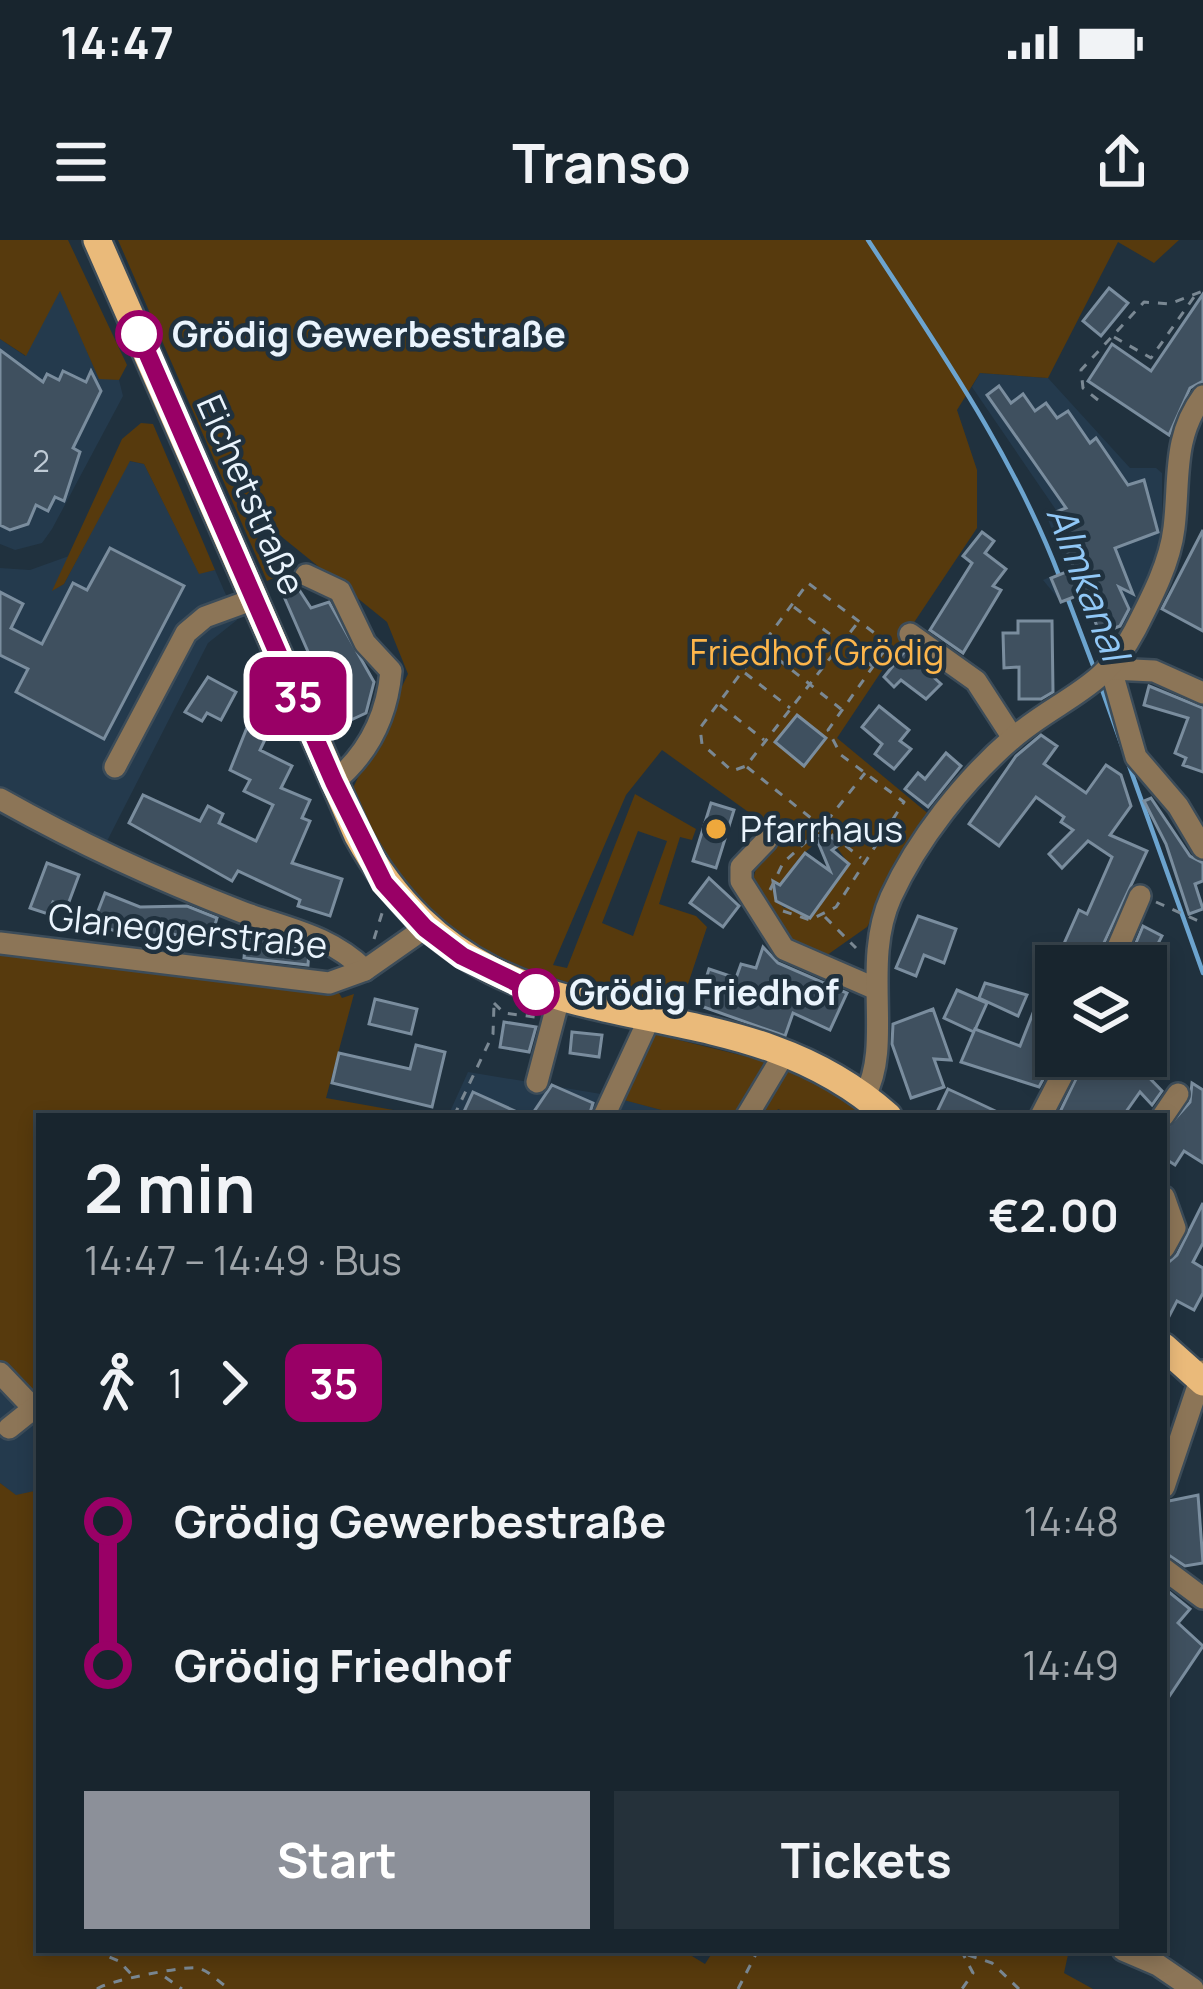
<!DOCTYPE html>
<meta charset="utf-8">
<style>
body{margin:0;font-family:Manrope,sans-serif;background:#25313a;color:#f1f3f6;height:100vh;display:flex;flex-direction:column;font-size:45px;white-space:nowrap}
*{box-sizing:border-box;margin:0}
p{font-size:39px;color:#9fa5aa}
.icon{flex:none;width:66px;height:66px;fill:none;stroke:currentColor;stroke-width:2;stroke-linecap:round;stroke-linejoin:round}
.map{position:relative;flex:1;overflow:hidden}
.sheet{position:absolute;left:36px;top:873px;width:1131px;height:840px;display:flex;flex-direction:column;background:#18252e;border-radius:0px;box-shadow:0 6px 18px #0003,0 0 0 3px #36424a}
.sheet>*{flex:none}
.badge{padding:0 24px;border-radius:18px;font-size:42px;line-height:78px}
.controls{position:absolute;left:1035px;top:705px;display:grid;gap:24px}
.controls a{display:grid;place-items:center;width:132px;height:132px;border-radius:0px;background:#18252e;box-shadow:0 6px 18px #0003,0 0 0 3px #36424a;font-size:60px}
.map>.badge{position:absolute;translate:-50% -50%;box-shadow:0 0 0 6px #fff}
.legs{display:flex;align-items:center;gap:18px;height:132px;padding:0 48px;font-size:39px}
.legs p{margin-inline-start:auto}
.overview{display:flex;align-items:center;justify-content:space-between;height:204px;padding:0 48px}
h1{font-size:66px;font-weight:700;line-height:90px}
.button{display:flex;gap:24px;margin-top:auto;padding:24px 48px}
.button a{flex:1;height:138px;border-radius:0px;background:#8c9099;color:#fff;font-size:48px;font-weight:700;line-height:138px;text-align:center}
.button a+a{background:#25313a;color:#f1f3f6}
ul{padding:0 48px;list-style:none}
li{display:flex;align-items:center;gap:42px;height:144px;font-size:45px}
li i{display:grid;place-items:center;width:18px;height:100%;margin:0 15px;background:currentColor}
li i::after{content:'';width:30px;height:30px;margin:-15px;border:9px solid;border-radius:50%;background:#18252e}
li p{margin-inline-start:auto}
li:first-child i{background:linear-gradient(#0000 50%,currentColor 0)}
li:last-child i{background:linear-gradient(currentColor 50%,#0000 0)}
.status{display:flex;justify-content:space-between;align-items:center;height:84px;padding:0 60px;background:#18252e;direction:ltr}
.status svg{height:33px;fill:currentColor}
header{display:flex;justify-content:space-between;align-items:center;height:156px;padding:0 48px;background:#18252e;font-size:54px;font-weight:700}
.map>svg:first-child{display:block}
</style>
<div class="status"><b>14:47</b><svg viewBox="0 0 49 12"><path d="M0 12V9h3v3zM5 12V6h3v6zM10 12V3h3v9zM15 12V0h3v12zM26 1h20v11H26zM47 4h2v5h-2z"/></svg></div>
<header><svg class="icon" aria-label="menu" viewBox="0 0 24 24"><path d="M4 6h16M4 12h16M4 18h16"/></svg>Transo<svg class="icon" aria-label="share" viewBox="0 0 24 24"><path d="M12 15V3M7 8l5-5 5 5M5 13v7h14v-7"/></svg></header>
<div class="map">
<svg width="1203" height="1749" viewBox="0 0 1203 1749">
<rect width="100%" height="100%" fill="#20313e"/>
<g fill="#243a4d">
<polygon points="60,50 99,138 119,140 123,156 52,289 42,303 15,310 0,304 0,99 25,116"/>
<polygon points="980,133 1048,138 1130,228 1156,228 1162,233 1162,298 1133,381 1100,394 1084,353 1061,362 1043,340 1068,329 1046,275 1056,270 972,147"/>
<polygon points="129,221 144,224 199,333 215,330 237,380 208,403 105,605 0,549 0,328 30,330 69,316 54,349 64,344"/>
<polygon points="468,832 607,855 680,875 448,876"/>
<polygon points="0,1121 39,1159 39,1250 16,1256 0,1243"/>
</g>
<g fill="#573a0d" fill-rule="evenodd">
<polygon points="0,0 68,0 127,125 119,140 99,139 60,51 26,116 0,99"/>
<path d="M118,0H1179L1154,23L1118,2L1048,138L980,133L957,170L977,230V288L837,498L931,576L867,687L820,720C794,708 745,664 755,632C761,613 778,601 790,587L781,579L772,589L662,510L626,555L553,725L567,728L635,554L696,589L692,600L680,597L659,664L696,676L707,687L679,771C519,732 424,715 352,550L408,434L387,382L256,276L274,338L267,341ZM638,591L667,601L633,696L602,683ZM829,597L849,624L810,678L794,667L784,668L776,660C784,634 805,605 829,597Z"/>
<polygon points="141,183 153,184 215,330 199,334 144,224 130,221 64,344 52,351 122,199"/>
<polygon points="0,711 339,753 342,758 354,754 326,858 427,876 39,876 39,1159 0,1121"/>
<polygon points="650,793 773,823 737,876 680,875 620,859"/>
<polygon points="785,827 862,870 856,876 793,876 778,869 774,876 752,876"/>
<polygon points="0,1243 16,1255 39,1250 39,1710 682,1710 705,1724 714,1710 1069,1710 1064,1733 1093,1749 0,1749"/>
</g>
<g fill="none" stroke-linecap="round" stroke-linejoin="round">
<g stroke="#6ca4cf" stroke-width="4.5">
<path d="M868,0C939,109 1014,216 1060,338"/>
<polyline points="1066,354 1094,428"/>
<polyline points="1100,444 1203,733"/>
</g>
</g>
<g fill="#3f505f" stroke="#7a8d9e" stroke-width="3">
<polygon points="1109,48 1128,63 1101,96 1083,81"/>
<polygon points="1203,54 1203,141 1190,148 1169,195 1088,141 1112,104 1151,131"/>
<polygon points="0,110 43,142 47,134 59,140 63,131 86,142 91,131 101,151 73,208 80,212 64,261 55,257 48,271 36,265 28,284 10,290 0,285"/>
<polygon points="999,146 1011,163 1023,154 1035,171 1046,163 1057,178 1068,171 1090,203 1096,198 1128,245 1144,240 1158,292 1115,308 1133,354 1119,347 1129,369 1120,386 1100,394 1084,353 1061,362 1051,338 1074,329 1053,273 1066,268 987,155"/>
<polygon points="1203,290 1203,391 1162,369"/>
<polygon points="982,292 994,301 985,313 1006,329 993,346 1001,350 963,413 930,390 972,323 963,316"/>
<polygon points="110,308 184,346 104,499 16,452 28,429 0,415 0,352 23,364 11,388 42,404 73,343 87,350"/>
<polygon points="296,345 311,368 329,362 374,442 366,473 340,485 282,352"/>
<polygon points="1018,381 1052,381 1053,452 1041,459 1019,459 1019,427 1004,428 1003,393 1018,393"/>
<polygon points="905,411 941,444 926,459 901,440 894,447 884,437"/>
<polygon points="208,437 236,452 221,480 207,473 202,481 185,472"/>
<polygon points="1149,446 1203,468 1203,532 1183,525 1186,518 1175,513 1188,478 1144,465"/>
<polygon points="879,466 909,490 900,501 911,509 894,529 875,514 882,504 862,487"/>
<polygon points="797,475 826,498 804,526 775,502"/>
<polygon points="250,480 270,489 260,510 292,526 281,548 310,560 302,578 310,581 292,623 342,639 330,676 298,666 300,660 238,631 232,641 129,583 143,555 200,581 208,566 223,574 219,583 256,601 273,565 244,551 250,540 230,530"/>
<polygon points="1041,495 1057,506 1044,524 1086,553 1106,525 1121,535 1131,566 1110,595 1147,611 1096,720 1083,714 1078,726 1054,726 1079,670 1087,674 1112,617 1088,601 1062,628 1049,614 1073,590 1061,582 1064,577 1036,557 999,606 969,584 1016,516"/>
<polygon points="946,513 961,526 928,567 905,549 918,533 925,539"/>
<polygon points="1151,558 1190,616 1203,623 1203,641 1195,644 1203,669 1189,674 1166,604 1144,561"/>
<polygon points="711,563 734,570 716,628 693,621"/>
<polygon points="815,595 833,598 839,605 832,610 849,624 810,678 776,661 773,641 780,645 805,613 830,631"/>
<polygon points="47,623 79,635 67,667 53,662 48,674 30,668"/>
<polygon points="709,638 739,666 723,687 690,663"/>
<polygon points="105,653 140,667 187,666 217,678 209,705 163,691 162,700 133,698 102,686 95,679"/>
<polygon points="918,676 956,689 944,723 924,715 916,736 896,728"/>
<polygon points="1143,686 1162,696 1150,719 1133,710"/>
<polygon points="246,697 272,698 309,711 308,725 244,718"/>
<polygon points="763,707 778,723 847,753 830,790 793,773 785,796 698,765 709,729 736,738 741,724 756,728"/>
<polygon points="985,743 1027,755 1018,776 979,758"/>
<polygon points="957,750 987,763 974,792 944,778"/>
<polygon points="375,759 417,769 411,794 369,784"/>
<polygon points="933,769 951,820 934,819 944,847 911,858 892,804 893,784"/>
<polygon points="1033,773 1056,783 1047,819 1053,821 1039,847 961,822 975,789 1020,806"/>
<polygon points="504,782 536,787 529,812 500,807"/>
<polygon points="572,792 602,795 599,817 570,813"/>
<polygon points="416,805 445,812 432,867 332,843 339,813 410,829"/>
<polygon points="1087,816 1128,816 1162,851 1152,865 1140,852 1123,876 1058,876"/>
<polygon points="1192,843 1203,850 1203,923 1184,911 1175,925 1164,918 1164,891 1190,862"/>
<polygon points="552,845 593,863 589,876 531,876"/>
<polygon points="948,849 972,860 1006,876 935,876"/>
<polygon points="473,852 526,876 462,876"/>
<polygon points="1203,963 1203,1003 1193,1022 1203,1028 1203,1053 1194,1070 1177,1061 1164,1086 1164,1026 1177,1015"/>
<polygon points="1198,1255 1203,1323 1185,1326 1167,1314 1164,1262"/>
<polygon points="1164,1348 1190,1369 1178,1383 1203,1406 1164,1464"/>
</g>
<g fill="none" stroke-linecap="round" stroke-linejoin="round">
<g stroke="#3c4c59" stroke-width="26">
<g id="minor">
<path d="M306,335L340,351L365,403L391,431C387,476 369,513 334,542"/>
<polyline points="910,394 976,441 1013,498"/>
<polyline points="1111,429 1136,517 1178,566 1203,608"/>
<polyline points="1111,429 1154,431 1203,453"/>
<polyline points="115,527 186,393 205,377 257,358"/>
<path d="M0,559C78,603 159,640 242,672C288,689 329,695 365,730"/>
<polyline points="766,601 741,627 741,641 784,709 874,748"/>
<polyline points="0,703 329,743 365,730 425,688"/>
<polyline points="1110,726 1140,656"/>
<polyline points="537,842 559,758"/>
<path d="M865,855C893,804 861,723 891,657C917,600 965,539 1013,498C1060,458 1104,450 1135,390C1151,359 1170,323 1174,288C1180,239 1172,198 1203,156"/>
<polyline points="604,876 650,777"/>
<polyline points="747,876 784,814"/>
<polyline points="1041,876 1072,816"/>
<polyline points="1163,876 1178,854"/>
<polyline points="1164,957 1175,988 1164,1008"/>
<polyline points="0,1133 39,1174"/>
<polyline points="9,1188 34,1168"/>
<polyline points="1164,1247 1203,1131"/>
<polyline points="1164,1329 1203,1358"/>
<polyline points="1123,1710 1158,1725 1193,1749"/>
</g>
</g>
<g stroke="#3c4c59" stroke-width="32">
<g id="major">
<path d="M97,0L358,596C490,836 718,724 888,876"/>
<polyline points="1164,1107 1203,1142"/>
</g>
</g>
<g stroke="#7a8893" stroke-width="3" stroke-dasharray="9 9" stroke-linecap="butt">
<polyline points="1114,97 1151,118 1194,57"/>
<polyline points="1098,160 1083,148 1081,130 1144,62 1169,64 1203,51"/>
<polyline points="794,367 872,426"/>
<polyline points="764,408 841,469"/>
<polyline points="745,433 790,468"/>
<polyline points="720,465 764,500"/>
<polyline points="747,527 861,618"/>
<polyline points="780,589 801,601"/>
<polyline points="770,650 783,623 823,586 865,533"/>
<polyline points="1156,662 1203,683"/>
<polyline points="783,671 810,680 836,667 904,562 841,515 828,490 889,404 808,343 700,488 702,504 732,531 746,526 859,381"/>
<polyline points="825,677 856,708"/>
<polyline points="374,699 383,670"/>
<polyline points="494,763 504,773 535,777"/>
<polyline points="454,876 493,794 494,765"/>
<polyline points="93,1710 119,1721 131,1734"/>
<polyline points="961,1710 973,1733 962,1749"/>
<polyline points="968,1715 992,1723 1019,1749"/>
<polyline points="165,1737 182,1749"/>
<path d="M97,1749C106,1741 188,1725 198,1728C210,1731 219,1743 230,1749"/>
<polyline points="738,1749 758,1710"/>
</g>
<use href="#minor" stroke="#8c7557" stroke-width="21"/>
<use href="#major" stroke="#eaba7a" stroke-width="27"/>
</g>
<g fill="none" stroke-linecap="round" stroke-linejoin="round">
<g stroke="#fff" stroke-width="27">
<polyline id="line-1" points="139,94 334,542 384,643 425,688 462,716 536,752"/>
</g>
<use href="#line-1" stroke="#906" stroke-width="18"/>
</g>
<g fill="#fff" stroke="#906" stroke-width="6">
<circle cx="139" cy="94" r="21"/>
<circle cx="536" cy="752" r="21"/>
</g>
<circle fill="#eea83c" stroke="#20313e" stroke-width="4.5" cx="716" cy="589" r="12"/>
<g text-anchor="middle" stroke-width="9" stroke-linejoin="round" paint-order="stroke">
<g font-size="30" fill="#bfcbd6">
<text x="41" y="232">2</text>
</g>
<g font-size="36" font-weight="bold" fill="#eaf4fd" stroke="#20313e" text-anchor="start">
<text x="172" y="107">Grödig Gewerbestraße</text>
<text x="569" y="765">Grödig Friedhof</text>
</g>
<g font-size="36" fill="#eaf4fd" stroke="#20313e">
<text transform="translate(251 255) rotate(66)" y="13">Eichetstraße</text>
<text transform="translate(188 691) rotate(6)" y="13">Glaneggerstraße</text>
</g>
<g font-size="36" fill="#fdb64b" stroke="#20313e">
<text x="817" y="425">Friedhof Grödig</text>
</g>
<g font-size="36" fill="#eaf4fd" stroke="#20313e" text-anchor="start">
<text x="740" y="602">Pfarrhaus</text>
</g>
<g font-size="39" font-style="italic" fill="#91c8f7" stroke="#20313e">
<text transform="translate(1088 343) rotate(69)" y="14">Almkanal</text>
</g>
</g>
</svg>
<div class="controls">
<a><svg class="icon" aria-label="layers" viewBox="0 0 24 24"><path d="M12 4l9 5-9 5-9-5zM3 14l9 5 9-5"/></svg></a>
</div>
<b class="badge" style="left:298px;top:456px;background:#906;color:#fff">35</b>
<section class="sheet">
<div class="overview"><div><h1>2 min</h1><p>14:47 – 14:49 · Bus</p></div><b>€2.00</b></div>
<div class="legs"><svg class="icon" aria-label="walk" viewBox="0 0 24 24"><circle cx="13" cy="4" r="2"/><path d="M13 8l-2 6 4 7M11 14l-3 7M7 12l3-4h3l4 4"/></svg>1<svg class="icon" aria-label="forward" viewBox="0 0 24 24"><path d="M9 5l7 7-7 7"/></svg><b class="badge" style="background:#906;color:#fff">35</b></div>
<ul>
<li><i style="color:#906"></i><b>Grödig Gewerbestraße</b><p>14:48</p></li>
<li><i style="color:#906"></i><b>Grödig Friedhof</b><p>14:49</p></li>
</ul>
<div class="button"><a>Start</a><a>Tickets</a></div>
</section>
</div>
